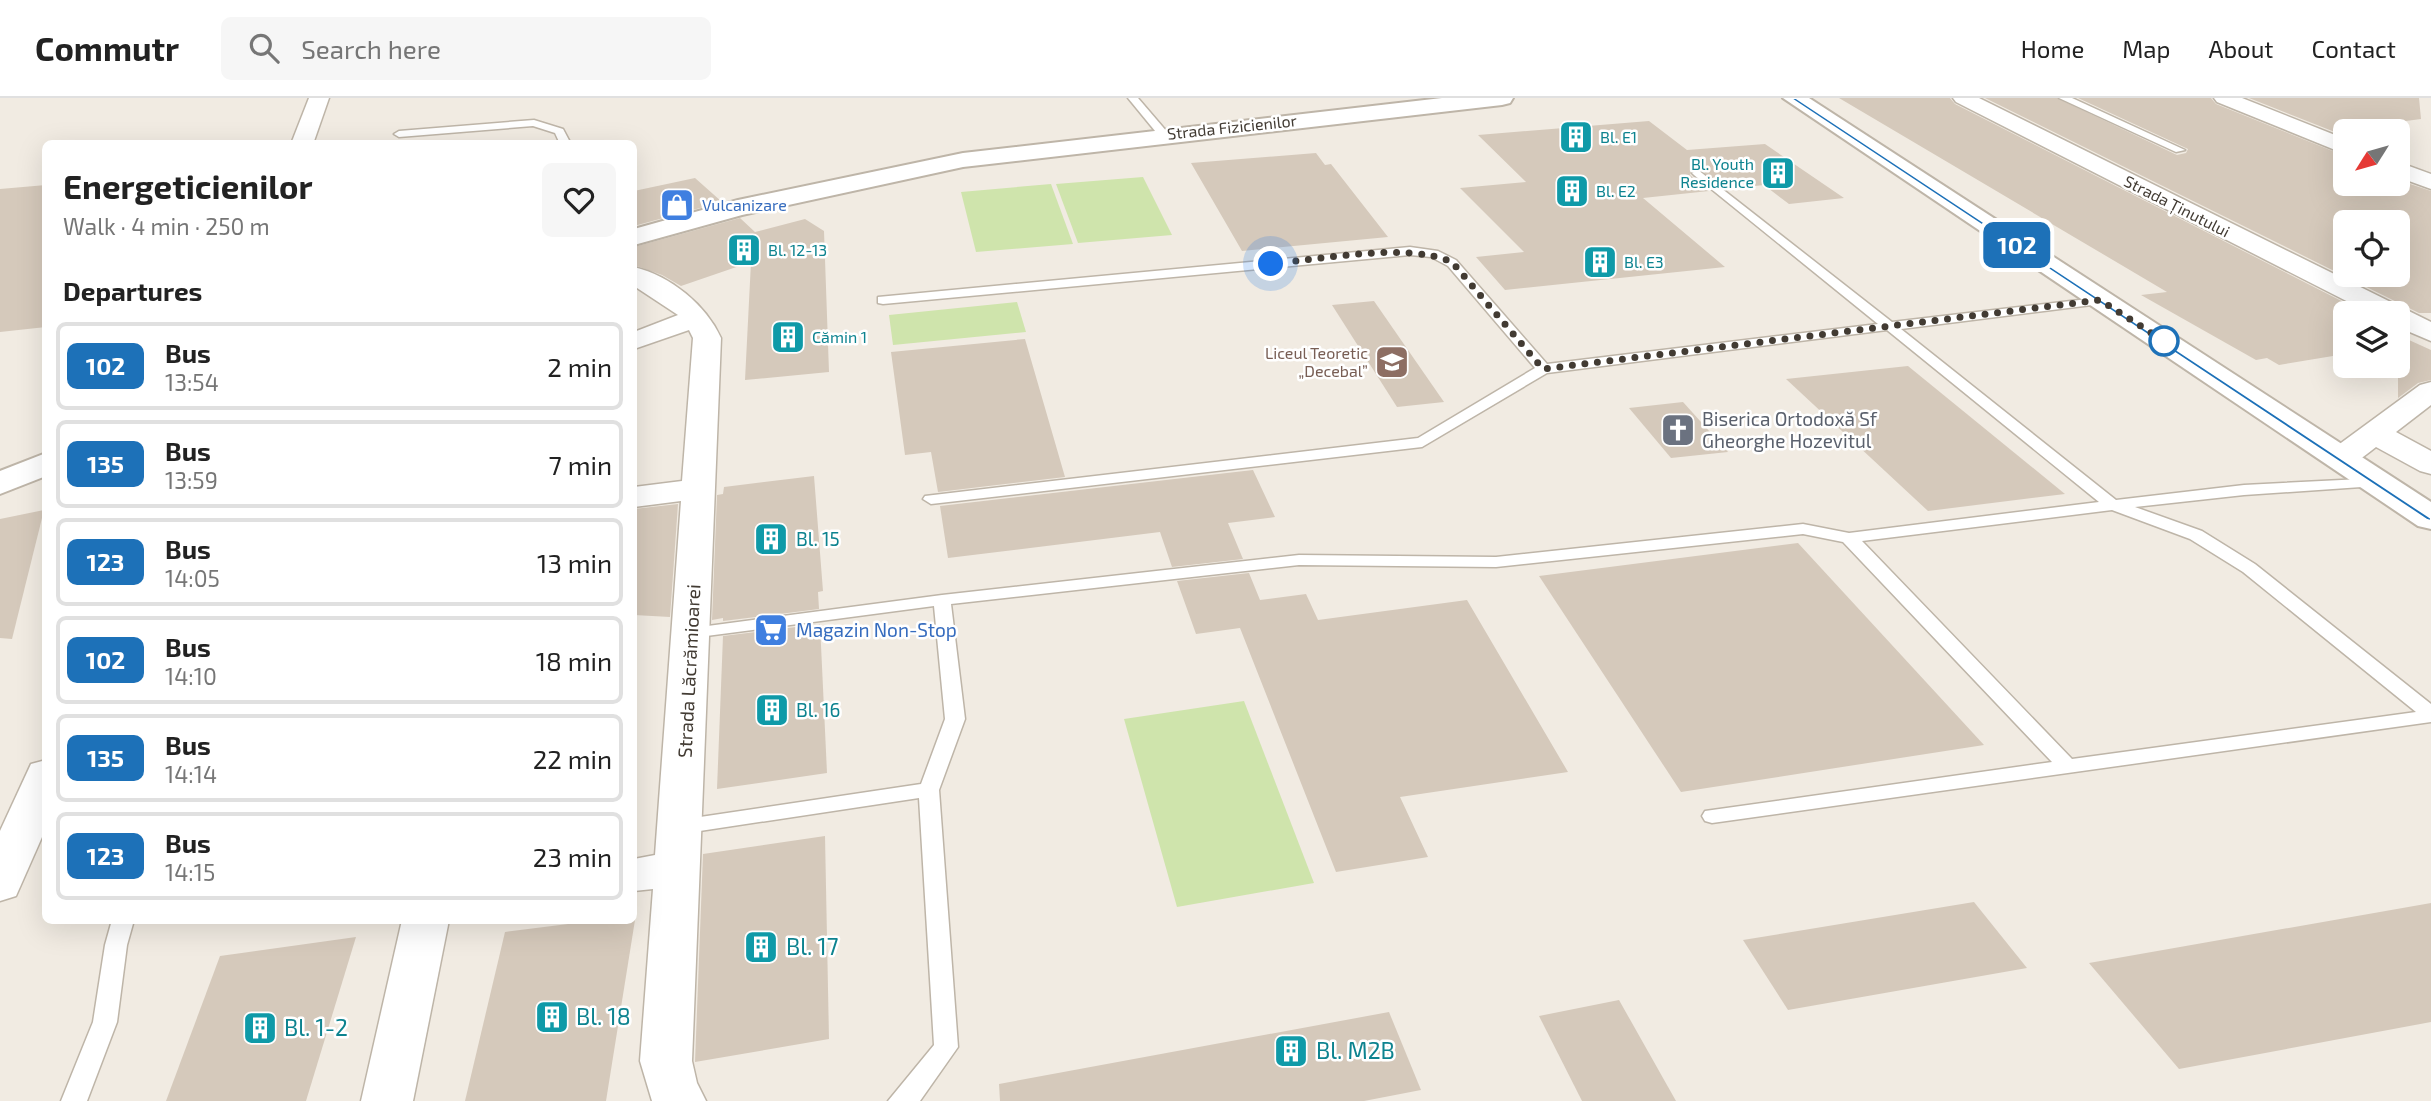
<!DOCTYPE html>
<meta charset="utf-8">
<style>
body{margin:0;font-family:"Exo 2",sans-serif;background:#f6f6f6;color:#222;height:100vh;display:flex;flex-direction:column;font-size:26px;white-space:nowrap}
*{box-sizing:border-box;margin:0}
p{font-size:23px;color:#767676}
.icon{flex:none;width:38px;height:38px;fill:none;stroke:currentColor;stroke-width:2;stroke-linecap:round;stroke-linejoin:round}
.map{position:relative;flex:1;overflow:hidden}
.side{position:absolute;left:42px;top:42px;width:595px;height:784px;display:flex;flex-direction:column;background:#fff;border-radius:10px;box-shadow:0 7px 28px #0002}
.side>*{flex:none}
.badge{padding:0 14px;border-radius:10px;font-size:24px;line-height:46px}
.needle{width:46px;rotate:233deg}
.fabs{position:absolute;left:2333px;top:21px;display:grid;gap:14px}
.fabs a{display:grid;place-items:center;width:77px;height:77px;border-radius:10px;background:#fff;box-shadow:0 7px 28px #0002;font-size:35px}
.you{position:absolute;width:35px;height:35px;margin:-18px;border:5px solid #fff;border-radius:50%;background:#1a73e8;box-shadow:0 0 0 10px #1a73e833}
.map>.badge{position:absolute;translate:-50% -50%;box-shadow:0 0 0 4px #fff}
h2{padding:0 21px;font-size:26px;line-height:63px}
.round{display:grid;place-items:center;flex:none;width:74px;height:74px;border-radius:10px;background:#f6f6f6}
.summary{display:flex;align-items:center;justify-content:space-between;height:119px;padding:0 21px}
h1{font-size:33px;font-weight:700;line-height:52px}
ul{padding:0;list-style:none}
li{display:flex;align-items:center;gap:21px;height:88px;margin:0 14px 10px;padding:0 7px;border:4px solid #e0e0e0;border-radius:10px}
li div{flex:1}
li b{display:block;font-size:26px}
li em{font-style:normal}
li .badge{min-width:77px;font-weight:700;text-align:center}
header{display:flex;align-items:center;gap:42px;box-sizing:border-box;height:98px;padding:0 35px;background:#fff;border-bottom:2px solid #e0e0e0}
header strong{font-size:33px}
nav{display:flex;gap:38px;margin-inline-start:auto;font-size:24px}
.search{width:490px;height:63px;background:#f6f6f6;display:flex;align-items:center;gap:18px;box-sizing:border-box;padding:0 24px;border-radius:10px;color:#767676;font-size:26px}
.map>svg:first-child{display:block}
</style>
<header>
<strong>Commutr</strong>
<div class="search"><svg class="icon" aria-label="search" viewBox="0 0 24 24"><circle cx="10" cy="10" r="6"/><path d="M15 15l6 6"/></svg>Search here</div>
<nav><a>Home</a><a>Map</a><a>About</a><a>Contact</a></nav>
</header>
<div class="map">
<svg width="2431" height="1003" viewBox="0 0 2431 1003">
<rect width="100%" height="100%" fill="#f1ebe2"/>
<g fill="#cfe4ac">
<polygon points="1143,79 1172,137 1078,145 1056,86"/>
<polygon points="1051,86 1073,146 976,154 961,94"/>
<polygon points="1017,204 1026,234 893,247 889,217"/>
<polygon points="1244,603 1314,785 1177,809 1124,621"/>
</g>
<g fill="#d5c9bb" fill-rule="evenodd">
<polygon points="1839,0 1950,0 1955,6 2365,215 2345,215 2345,256 2279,267 2267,260 2256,262 2141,197 2167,194"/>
<path d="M1985,0H2057L2177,57L2186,55L2188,51L2078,0H2211L2216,6L2345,58V86H2398V82L2431,93V215H2419ZM2345,124H2398V177H2345Z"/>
<polygon points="2249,0 2419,0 2421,21 2345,31 2351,33 2345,33 2345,38"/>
<polygon points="1649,23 1687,52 1765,46 1844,100 1789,106 1764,87 1727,91 1697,70 1691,73 1690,77 1709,93 1643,100 1725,169 1505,192 1476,159 1524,154 1460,90 1526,84 1478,37"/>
<polygon points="1316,55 1325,67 1331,66 1388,139 1242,153 1191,65"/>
<polygon points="695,80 722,104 634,128 634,93"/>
<polygon points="46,87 46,229 0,234 0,91"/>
<polygon points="740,120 755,134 805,121 824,133 829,274 745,282 751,164 681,188 662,177 634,167 634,149"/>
<polygon points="1374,203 1444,304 1397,309 1332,207"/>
<polygon points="2398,237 2431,252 2431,282 2418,285 2398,300 2398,272 2390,268 2398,268"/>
<polygon points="1025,241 1065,379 938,394 931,354 905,357 891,254"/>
<polygon points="1908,268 2065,396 1928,413 1786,281"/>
<polygon points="1683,304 1728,354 1671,360 1629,310"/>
<polygon points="1253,372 1275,419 1228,425 1243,461 1172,469 1160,434 948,460 940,408"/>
<polygon points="814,378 823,493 818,494 819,511 723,523 723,520 712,522 717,397 723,396 724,389"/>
<polygon points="678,406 670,519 634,517 634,411"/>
<polygon points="44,412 12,541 0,540 0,421"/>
<polygon points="1798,445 1984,647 1681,694 1539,478"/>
<polygon points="1249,475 1260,502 1306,496 1318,522 1467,502 1568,674 1400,699 1428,759 1336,774 1240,530 1196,536 1177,483"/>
<polygon points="820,526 827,675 717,691 723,538"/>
<polygon points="825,738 829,941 695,964 703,756"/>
<polygon points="1974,804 2027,870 1788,912 1743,842"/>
<polygon points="2431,805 2431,924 2179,971 2089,865"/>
<polygon points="600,822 635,822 606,1003 465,1003 505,834"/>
<polygon points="356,839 306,1003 166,1003 220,858"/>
<polygon points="1619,902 1676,1003 1582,1003 1539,918"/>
<polygon points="1389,914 1421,992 1364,1003 1000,1003 999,986"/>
</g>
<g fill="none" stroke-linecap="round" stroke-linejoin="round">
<g stroke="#beb5a8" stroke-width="3">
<g id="service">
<polygon points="1128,0 1138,0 1168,35 1168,39 1160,39"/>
<polygon points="2059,0 2072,0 2185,52 2176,54"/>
<polygon points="534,22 563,31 571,46 560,46 555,35 533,28 399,39 394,36 399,33"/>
<path d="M1698,72L1892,224L2105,199L2106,202L2100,206L1901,231L2116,402L2244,387L2382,380L2384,383L2376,388L2244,397L2135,409L2202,433L2255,466L2431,606V624L1712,725L1705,723L1702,718L1705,713L2052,664L1843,444L1803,436L1496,469L1299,467L951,506L965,621L939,692L958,949L920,1003H888L934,947L919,700L680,736L673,734L670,729L673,724L680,722L921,686L945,621L934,508L691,540L682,535L685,531L942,497L1299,457L1496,459L1803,426L1849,435L2099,404L1887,232L1547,275L1422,349L931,406L923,401L925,398L1418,340L1535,270L1448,168L1431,159L1410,157L883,206L878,205V199L1410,149L1438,153L1456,162L1547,266L1878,226L1694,77L1692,75ZM2112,412L2190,441L2243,474L2416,614L2072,661L1862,443Z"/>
<polygon points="112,822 134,822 127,847 117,924 87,1003 61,1003 93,924 105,847"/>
</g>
</g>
<g stroke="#beb5a8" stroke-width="3">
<g id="minor">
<polygon points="309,0 329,0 313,46 291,46"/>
<polygon points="1953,0 1979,0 2431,224 2431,243 2398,229 2398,215 2370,215 1956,4"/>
<polygon points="2214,0 2242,0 2345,41 2345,56 2217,4"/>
<polygon points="2398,64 2431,76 2431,91 2398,79"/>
<path d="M634,169C671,178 706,207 721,240L692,963L697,985L706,1003H652L640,963L653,791L634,793V761L655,757L681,403L634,409V389L682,383L693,240L689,232L634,251V234L678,217L634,188Z"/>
<path d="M2431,284V307L2396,334L2431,353V376L2420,373L2376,349C2360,361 2350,372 2330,367L2325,360L2330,353L2420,287Z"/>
<polygon points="46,662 46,730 16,798 0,803 0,733 31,666"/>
<polygon points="402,822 449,822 413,1003 361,1003"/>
</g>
</g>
<g stroke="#beb5a8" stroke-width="4">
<g id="tertiary">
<polygon points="1442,0 1513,0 1510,5 1502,7 963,69 742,117 634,147 634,131 738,102 963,55"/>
<polygon points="1783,0 1809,0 2431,404 2431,431 2418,428"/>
<polygon points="46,355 46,378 0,396 0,373"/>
</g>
</g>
<use href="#service" fill="#fff" fill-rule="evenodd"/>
<use href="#minor" fill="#fff" fill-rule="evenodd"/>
<use href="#tertiary" fill="#fff" fill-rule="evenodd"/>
</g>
<polygon fill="#1d71b8" stroke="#fff" stroke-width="2" points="1790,0 1796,0 2431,420 2431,423 2427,422"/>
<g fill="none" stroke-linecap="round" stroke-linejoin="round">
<path stroke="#423b33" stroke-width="7" stroke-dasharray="0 12.6" d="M1271,166C1322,161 1407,144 1452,164L1543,271L2100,202L2164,243"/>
</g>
<defs>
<g id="building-square" transform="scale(1.75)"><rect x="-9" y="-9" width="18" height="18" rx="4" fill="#0f9aa8" stroke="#fff"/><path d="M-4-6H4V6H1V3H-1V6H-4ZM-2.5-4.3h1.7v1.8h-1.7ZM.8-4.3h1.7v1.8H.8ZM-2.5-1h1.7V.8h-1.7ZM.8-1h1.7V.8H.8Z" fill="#fff"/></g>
<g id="shop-square" transform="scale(1.75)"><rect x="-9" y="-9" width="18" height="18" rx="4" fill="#3f7fe0" stroke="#fff"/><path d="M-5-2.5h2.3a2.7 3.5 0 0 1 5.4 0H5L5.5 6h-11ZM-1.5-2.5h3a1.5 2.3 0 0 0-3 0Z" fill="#fff"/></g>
<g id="school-square" transform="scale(1.75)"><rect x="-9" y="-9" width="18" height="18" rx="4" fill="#8d6e63" stroke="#fff"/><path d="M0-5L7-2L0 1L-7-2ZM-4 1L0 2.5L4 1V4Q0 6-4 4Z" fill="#fff"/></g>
<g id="church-square" transform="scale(1.75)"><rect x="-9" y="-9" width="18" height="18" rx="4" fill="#6b7280" stroke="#fff"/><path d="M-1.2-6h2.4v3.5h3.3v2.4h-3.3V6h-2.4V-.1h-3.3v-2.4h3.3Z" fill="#fff"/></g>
<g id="supermarket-square" transform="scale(1.75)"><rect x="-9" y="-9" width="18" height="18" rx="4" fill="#3f7fe0" stroke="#fff"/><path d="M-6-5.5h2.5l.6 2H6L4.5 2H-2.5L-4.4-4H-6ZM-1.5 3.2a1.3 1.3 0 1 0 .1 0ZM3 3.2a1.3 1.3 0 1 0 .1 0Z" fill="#fff"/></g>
</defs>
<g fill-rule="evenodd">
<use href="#building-square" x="1576" y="39"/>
<use href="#building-square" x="1778" y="75"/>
<use href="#building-square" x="1572" y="93"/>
<use href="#shop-square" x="677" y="107"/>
<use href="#building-square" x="744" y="152"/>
<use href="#building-square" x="1600" y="164"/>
<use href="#building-square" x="788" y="239"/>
<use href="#school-square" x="1392" y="264"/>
<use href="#church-square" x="1678" y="332"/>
<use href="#building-square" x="771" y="441"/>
<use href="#supermarket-square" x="771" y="532"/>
<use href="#building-square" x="772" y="612"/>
<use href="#building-square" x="761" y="849"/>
<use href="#building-square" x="552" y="919"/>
<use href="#building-square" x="260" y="930"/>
<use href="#building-square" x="1291" y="953"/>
</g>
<circle fill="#fff" stroke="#1d71b8" stroke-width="3.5" cx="2164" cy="243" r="14"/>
<g text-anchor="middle" stroke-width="5" stroke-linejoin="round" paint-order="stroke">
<g font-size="16" fill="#423b33" stroke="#fff">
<text transform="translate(1232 29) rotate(-6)" y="6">Strada Fizicienilor</text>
<text transform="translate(2177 108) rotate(27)" y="6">Strada Ținutului</text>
</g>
<g font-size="16" fill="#0d838f" stroke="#fff" text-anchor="start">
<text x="1600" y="45">Bl. E1</text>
<text x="1754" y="72" text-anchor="end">Bl. Youth<tspan x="1754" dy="18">Residence</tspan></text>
<text x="1596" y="99">Bl. E2</text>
<text x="768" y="158">Bl. 12-13</text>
<text x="1624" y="170">Bl. E3</text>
<text x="812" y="245">Cămin 1</text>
</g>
<g font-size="16" fill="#366cbe" stroke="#fff" text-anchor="start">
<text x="702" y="113">Vulcanizare</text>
</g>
<g font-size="16" fill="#785e54" stroke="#fff" text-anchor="end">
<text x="1368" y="261">Liceul Teoretic<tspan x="1368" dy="18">„Decebal”</tspan></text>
</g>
<g font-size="19" fill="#5b616d" stroke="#fff" text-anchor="start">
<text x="1702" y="328">Biserica Ortodoxă Sf<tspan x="1702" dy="22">Gheorghe Hozevitul</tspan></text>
</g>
<g font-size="19" fill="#0d838f" stroke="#fff" text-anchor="start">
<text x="796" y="448">Bl. 15</text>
<text x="796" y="619">Bl. 16</text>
</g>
<g font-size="19" fill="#366cbe" stroke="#fff" text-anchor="start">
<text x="796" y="539">Magazin Non-Stop</text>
</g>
<g font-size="19" fill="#423b33" stroke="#fff">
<text transform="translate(689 573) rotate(-87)" y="7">Strada Lăcrămioarei</text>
</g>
<g font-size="23" fill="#0d838f" stroke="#fff" text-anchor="start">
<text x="786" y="857">Bl. 17</text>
<text x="576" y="927">Bl. 18</text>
<text x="284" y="938">Bl. 1-2</text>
<text x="1316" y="961">Bl. M2B</text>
</g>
</g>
</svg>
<div class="fabs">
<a><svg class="needle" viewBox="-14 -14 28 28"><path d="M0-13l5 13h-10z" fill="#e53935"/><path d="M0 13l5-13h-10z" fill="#767676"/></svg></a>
<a><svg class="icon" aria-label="locate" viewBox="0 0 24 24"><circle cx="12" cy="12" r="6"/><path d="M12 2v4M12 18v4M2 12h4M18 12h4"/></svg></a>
<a><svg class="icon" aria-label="layers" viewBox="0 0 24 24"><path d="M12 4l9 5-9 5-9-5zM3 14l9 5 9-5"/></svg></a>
</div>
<div class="you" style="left:1271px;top:166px"></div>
<b class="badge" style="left:2017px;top:147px;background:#1d71b8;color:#fff">102</b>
<section class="side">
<div class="summary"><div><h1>Energeticienilor</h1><p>Walk · 4 min · 250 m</p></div><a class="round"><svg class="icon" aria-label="heart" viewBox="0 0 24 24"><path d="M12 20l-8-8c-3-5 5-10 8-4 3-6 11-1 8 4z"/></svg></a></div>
<h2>Departures</h2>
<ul>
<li><span class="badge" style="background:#1d71b8;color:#fff">102</span><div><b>Bus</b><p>13:54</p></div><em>2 min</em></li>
<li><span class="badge" style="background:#1d71b8;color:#fff">135</span><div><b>Bus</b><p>13:59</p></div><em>7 min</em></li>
<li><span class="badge" style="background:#1d71b8;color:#fff">123</span><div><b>Bus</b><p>14:05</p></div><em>13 min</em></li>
<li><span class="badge" style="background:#1d71b8;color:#fff">102</span><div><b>Bus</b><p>14:10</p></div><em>18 min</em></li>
<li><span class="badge" style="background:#1d71b8;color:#fff">135</span><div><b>Bus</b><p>14:14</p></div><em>22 min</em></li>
<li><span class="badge" style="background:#1d71b8;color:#fff">123</span><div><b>Bus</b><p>14:15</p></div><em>23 min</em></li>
</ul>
</section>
</div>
